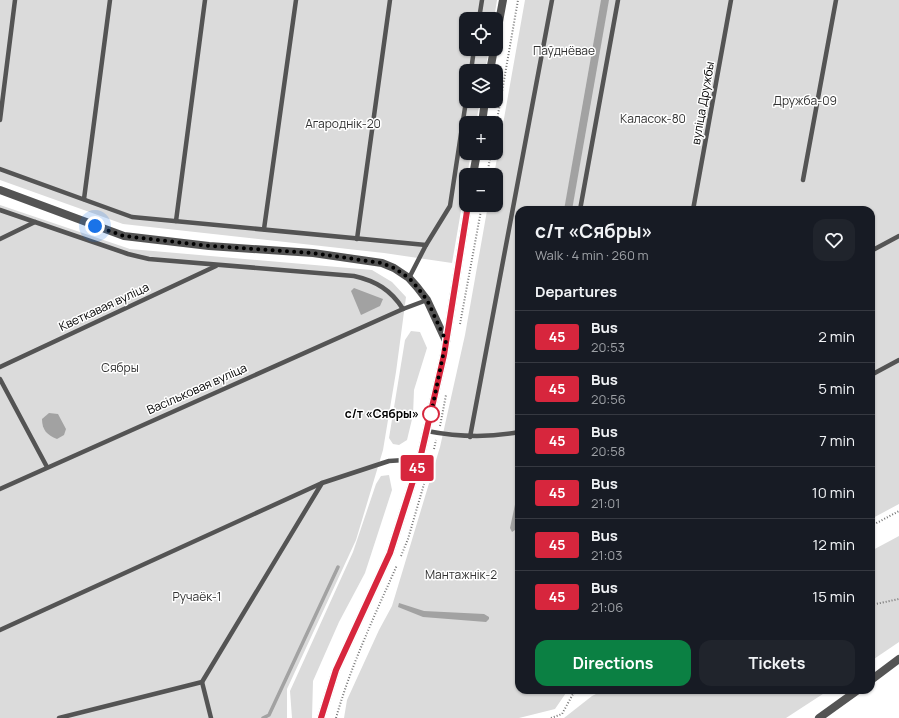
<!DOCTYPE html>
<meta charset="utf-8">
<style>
body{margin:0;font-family:Manrope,sans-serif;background:#20242c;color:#f1f3f6;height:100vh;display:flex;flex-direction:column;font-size:15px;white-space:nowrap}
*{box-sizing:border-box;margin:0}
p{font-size:13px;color:#9ea1a6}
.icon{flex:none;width:22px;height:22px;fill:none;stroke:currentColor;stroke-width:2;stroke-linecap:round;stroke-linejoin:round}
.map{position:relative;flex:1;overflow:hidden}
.panel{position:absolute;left:515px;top:206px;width:360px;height:488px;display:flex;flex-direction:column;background:#171b24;border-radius:12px;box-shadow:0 1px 3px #0004}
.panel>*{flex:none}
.badge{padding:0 8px;border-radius:3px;font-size:14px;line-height:26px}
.fabs{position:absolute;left:459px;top:12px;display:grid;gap:8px}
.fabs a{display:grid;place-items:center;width:44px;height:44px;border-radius:8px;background:#171b24;box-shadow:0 1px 3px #0004;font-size:20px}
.you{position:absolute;width:20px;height:20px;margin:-10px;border:3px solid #fff;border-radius:50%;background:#1a73e8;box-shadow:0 0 0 6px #1a73e833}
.map>.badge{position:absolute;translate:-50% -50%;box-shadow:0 0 0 2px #fff}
h2{padding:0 20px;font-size:15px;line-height:36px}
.round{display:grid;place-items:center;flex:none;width:42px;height:42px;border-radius:12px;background:#20242c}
.summary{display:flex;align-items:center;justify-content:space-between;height:68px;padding:0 20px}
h1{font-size:19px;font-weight:700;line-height:30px}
.action{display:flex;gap:8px;margin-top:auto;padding:8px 20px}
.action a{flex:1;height:46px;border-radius:12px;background:#0b8043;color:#fff;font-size:16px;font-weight:700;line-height:46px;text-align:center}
.action a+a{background:#20242c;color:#f1f3f6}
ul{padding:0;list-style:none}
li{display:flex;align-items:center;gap:12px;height:52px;padding:0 20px;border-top:1px solid #363941}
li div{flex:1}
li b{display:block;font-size:15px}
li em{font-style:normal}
li .badge{min-width:44px;font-weight:700;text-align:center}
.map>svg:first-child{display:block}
</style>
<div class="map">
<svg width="899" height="718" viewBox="0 0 899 718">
<rect width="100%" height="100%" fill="#fff"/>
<g fill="#dbdbdb">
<polygon points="0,0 497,0 494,19 466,19 466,49 489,49 485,71 466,71 466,101 480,101 476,123 466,123 466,153 471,153 452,263 384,253 123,224 0,180"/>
<polygon points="525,0 899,0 899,504 871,519 871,210 519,210 519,690 568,690 555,709 519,718 344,718 347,700 379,630 392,606 440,447 465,335 488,205 496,205 496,175 494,175"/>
<polygon points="0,205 130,249 372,270 392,282 406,297 396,372 383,450 356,540 287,689 287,718 0,718"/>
<polygon points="411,331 420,332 427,348 414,390 413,415 407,440 399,445 393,444 389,438 405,340"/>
<polygon points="389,475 392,490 365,573 339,622 313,681 312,718 292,718 290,691 353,552 376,484 381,476"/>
<polygon points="899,536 899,642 871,661 871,551"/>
<polygon points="604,690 829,690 786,718 564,718 592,696"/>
</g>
<g fill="#a2a2a2">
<polygon points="601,0 609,0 572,210 564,210"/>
<polygon points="354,288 383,299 380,306 361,315 351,291"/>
<path d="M49,413L58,414L66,429L64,435L57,439C47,435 42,430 42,419Z"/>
<polygon points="519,486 519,514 515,530 512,532 510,528"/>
<polygon points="399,603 424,611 484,614 489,617 489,619 486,622 423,617 398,607"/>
</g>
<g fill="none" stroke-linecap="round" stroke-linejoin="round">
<polyline stroke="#a2a2a2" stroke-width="3.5" points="263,718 269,715 338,567"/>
<g stroke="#767676" stroke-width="2" stroke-dasharray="1 2" stroke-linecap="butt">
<polyline points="496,126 518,0"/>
<polyline points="487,175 491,153"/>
<polyline points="460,324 482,205"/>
<polyline points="440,426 446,395"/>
<polyline points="434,449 436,440"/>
<polyline points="871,526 899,511"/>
<polyline points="401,556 408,539 424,484"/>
<polyline points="871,605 899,599"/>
<path d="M336,718C351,665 375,615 397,565"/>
<polyline points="551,718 562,714 573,694 580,690"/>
</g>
<g stroke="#545454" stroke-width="4.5">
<polyline points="479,19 482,0"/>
<polyline points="471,71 474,49"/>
<polyline points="0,120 15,0"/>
<polyline points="0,169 132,217 426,245"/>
<polyline points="803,180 836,0"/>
<polyline points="84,199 110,0"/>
<path d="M0,210L128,254L149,259L354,276C376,281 391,290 403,309L427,300"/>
<polyline points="580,210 618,0"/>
<polyline points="693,210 731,0"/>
<polyline points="176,221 205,0"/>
<polyline points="264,229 296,0"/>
<polyline points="0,239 35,222"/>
<polyline points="357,239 390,0"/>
<polyline points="871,251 899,236"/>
<polyline points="409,278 426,245 450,206 466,101"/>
<polyline points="0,367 216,266"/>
<polyline points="871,375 899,360"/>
<polyline points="0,379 47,467"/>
<path d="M427,431C458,437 488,438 519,432"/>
<polyline points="470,437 552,0"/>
<polyline points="0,489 403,309"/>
<polyline points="0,630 322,483 389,461 420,459"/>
<polyline points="202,682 211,718"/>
<polyline points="59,718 202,682 322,483"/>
</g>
<g stroke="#545454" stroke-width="8">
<polyline points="0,190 124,236 209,246 313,253 382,263 394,268 409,278 417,287 427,300 446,341"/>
<polyline points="871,680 899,659"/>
<polyline points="819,718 858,690"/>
</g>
<g stroke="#545454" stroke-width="8">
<polyline points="496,38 503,0"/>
<polyline points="490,71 494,49"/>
<polyline points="482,123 485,101"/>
<polyline points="473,175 477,153"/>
<polyline points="321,718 336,670 390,553 420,459 444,355 468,205"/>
</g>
</g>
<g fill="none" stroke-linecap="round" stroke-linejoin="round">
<g stroke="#fff" stroke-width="9">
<polyline id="line" points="321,718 336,670 390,553 420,459 444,355 468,205"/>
</g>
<use href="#line" stroke="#d7263d" stroke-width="6"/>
<polyline stroke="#000" stroke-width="4" stroke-dasharray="0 7.2" points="95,226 124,236 210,246 312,253 382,263 394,268 409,278 417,287 427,300 446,341 431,414"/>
</g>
<circle fill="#fff" stroke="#d7263d" stroke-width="2" cx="431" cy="414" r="8"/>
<g text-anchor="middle" stroke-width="3" stroke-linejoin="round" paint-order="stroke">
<g font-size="12" fill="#323232" stroke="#fff">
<text x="564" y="55">Паўднёвае</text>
<text x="805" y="105">Дружба-09</text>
<text x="653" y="123">Каласок-80</text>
<text x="343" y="128">Агароднік-20</text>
<text x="120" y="372">Сябры</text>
<text x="461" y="579">Мантажнік-2</text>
<text x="197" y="601">Ручаёк-1</text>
</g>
<g font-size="12" fill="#000" stroke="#fff">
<text transform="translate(703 103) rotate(-80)" y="4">вуліца Дружбы</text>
<text transform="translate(104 307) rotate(-25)" y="4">Кветкавая вуліца</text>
<text transform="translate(197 389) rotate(-24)" y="4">Васільковая вуліца</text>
</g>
<g font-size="12" font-weight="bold" fill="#000" stroke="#fff" text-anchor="end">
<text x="419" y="418">с/т «Сябры»</text>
</g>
</g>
</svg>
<div class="fabs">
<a><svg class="icon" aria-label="locate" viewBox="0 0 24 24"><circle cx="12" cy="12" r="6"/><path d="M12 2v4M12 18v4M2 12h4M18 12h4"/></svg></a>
<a><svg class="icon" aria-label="layers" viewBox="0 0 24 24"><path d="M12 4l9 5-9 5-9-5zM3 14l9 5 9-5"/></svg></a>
<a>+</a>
<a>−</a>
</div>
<div class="you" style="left:95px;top:226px"></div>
<b class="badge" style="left:417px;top:468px;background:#d7263d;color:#fff">45</b>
<section class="panel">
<div class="summary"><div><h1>с/т «Сябры»</h1><p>Walk · 4 min · 260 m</p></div><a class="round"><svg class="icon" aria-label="heart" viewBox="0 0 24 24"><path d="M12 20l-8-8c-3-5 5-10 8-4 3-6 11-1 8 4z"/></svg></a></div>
<h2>Departures</h2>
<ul>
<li><span class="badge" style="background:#d7263d;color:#fff">45</span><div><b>Bus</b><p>20:53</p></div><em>2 min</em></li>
<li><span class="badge" style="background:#d7263d;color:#fff">45</span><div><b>Bus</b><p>20:56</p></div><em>5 min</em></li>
<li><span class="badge" style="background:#d7263d;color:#fff">45</span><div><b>Bus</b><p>20:58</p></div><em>7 min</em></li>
<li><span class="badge" style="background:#d7263d;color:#fff">45</span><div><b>Bus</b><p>21:01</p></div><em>10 min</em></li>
<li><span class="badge" style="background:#d7263d;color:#fff">45</span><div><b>Bus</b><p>21:03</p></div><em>12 min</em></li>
<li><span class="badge" style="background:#d7263d;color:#fff">45</span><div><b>Bus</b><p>21:06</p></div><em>15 min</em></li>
</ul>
<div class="action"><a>Directions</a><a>Tickets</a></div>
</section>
</div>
